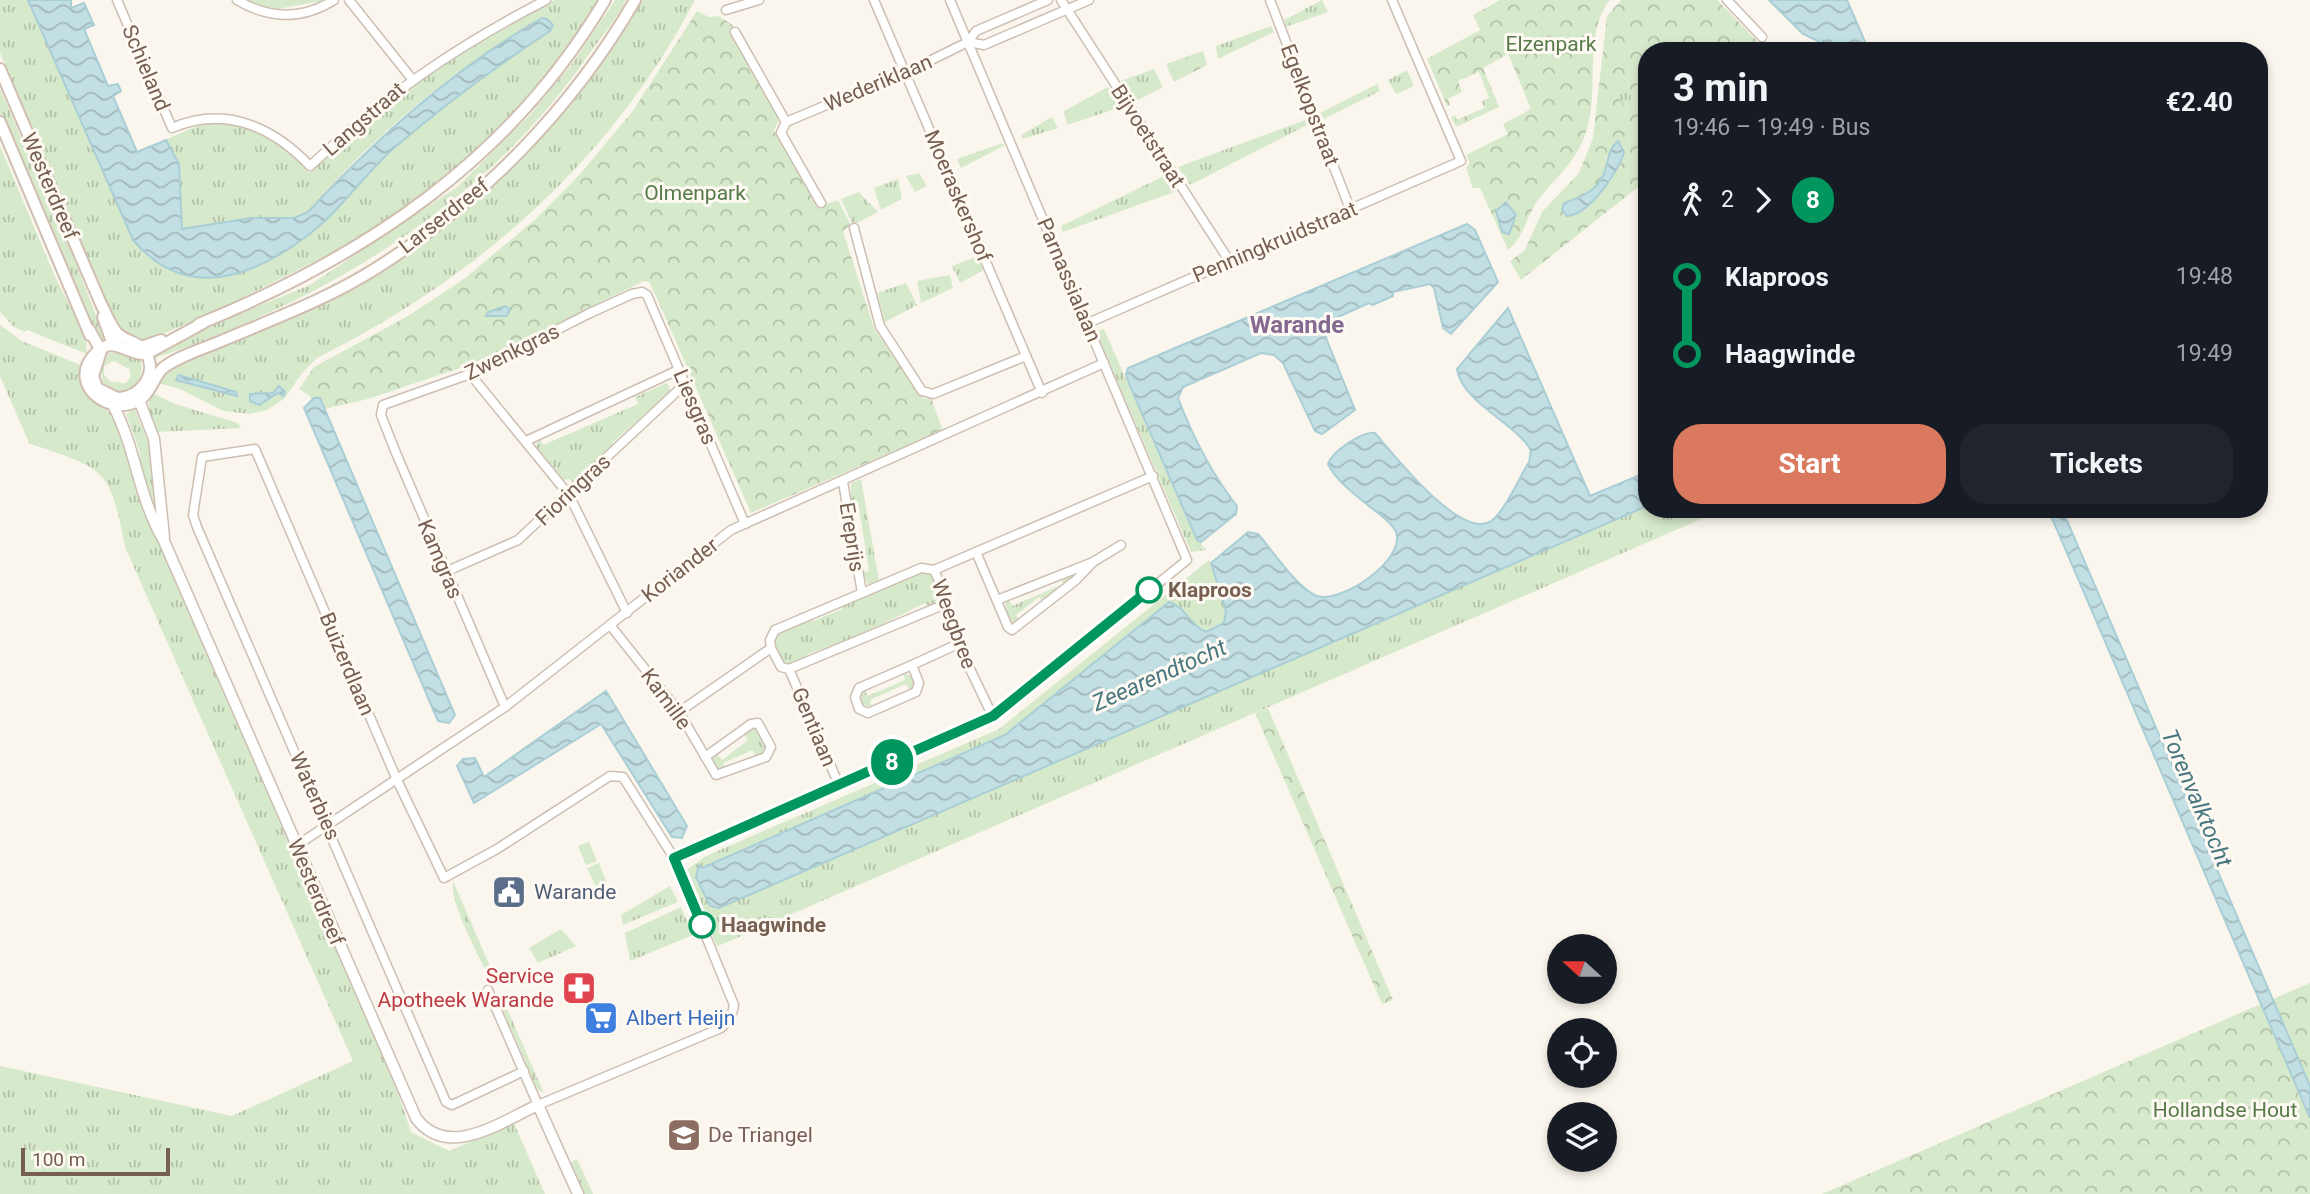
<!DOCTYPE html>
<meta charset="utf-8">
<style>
body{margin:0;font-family:Roboto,sans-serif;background:#20242c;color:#f1f3f6;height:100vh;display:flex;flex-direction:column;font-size:26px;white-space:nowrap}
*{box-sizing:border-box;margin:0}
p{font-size:23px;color:#9ea1a6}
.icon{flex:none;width:38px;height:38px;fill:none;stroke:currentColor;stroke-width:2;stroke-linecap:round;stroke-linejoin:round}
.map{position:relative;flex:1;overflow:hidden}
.drawer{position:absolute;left:1638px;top:42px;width:630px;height:476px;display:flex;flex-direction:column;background:#171b24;border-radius:28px;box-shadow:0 4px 10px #0003}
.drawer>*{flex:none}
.badge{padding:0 14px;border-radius:23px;font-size:24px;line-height:46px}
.needle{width:46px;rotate:291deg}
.controls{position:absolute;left:1547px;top:934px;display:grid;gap:14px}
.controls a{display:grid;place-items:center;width:70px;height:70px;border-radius:50%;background:#171b24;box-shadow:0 4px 10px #0003;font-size:35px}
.scale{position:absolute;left:21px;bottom:18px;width:149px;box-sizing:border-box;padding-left:7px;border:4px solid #765e50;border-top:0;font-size:19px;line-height:24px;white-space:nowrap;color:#765e50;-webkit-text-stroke:5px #fefaf3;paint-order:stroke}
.map>.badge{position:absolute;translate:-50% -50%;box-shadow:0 0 0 4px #fff}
.legs{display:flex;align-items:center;gap:10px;height:77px;padding:0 35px;font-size:23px}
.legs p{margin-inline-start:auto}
.head{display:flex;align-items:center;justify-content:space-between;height:119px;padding:0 35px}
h1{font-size:38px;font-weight:700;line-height:52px}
.primary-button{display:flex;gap:14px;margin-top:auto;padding:14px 35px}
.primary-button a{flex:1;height:80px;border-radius:28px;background:#da795d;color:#fff;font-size:28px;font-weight:700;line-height:80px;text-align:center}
.primary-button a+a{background:#20242c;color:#f1f3f6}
ul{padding:0 35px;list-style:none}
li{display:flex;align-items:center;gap:24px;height:77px;font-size:26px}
li i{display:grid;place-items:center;width:10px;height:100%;margin:0 9px;background:currentColor}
li i::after{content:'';width:18px;height:18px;margin:-9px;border:5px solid;border-radius:50%;background:#171b24}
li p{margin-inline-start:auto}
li:first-child i{background:linear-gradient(#0000 50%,currentColor 0)}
li:last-child i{background:linear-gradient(currentColor 50%,#0000 0)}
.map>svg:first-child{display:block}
</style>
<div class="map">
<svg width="2310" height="1194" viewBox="0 0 2310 1194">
<defs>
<pattern id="grass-tufts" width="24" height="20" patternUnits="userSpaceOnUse" patternTransform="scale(1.75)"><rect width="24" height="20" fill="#d7e9cb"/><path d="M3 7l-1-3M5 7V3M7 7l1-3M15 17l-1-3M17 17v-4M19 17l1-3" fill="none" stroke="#b3c0a7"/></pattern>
<pattern id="forest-crowns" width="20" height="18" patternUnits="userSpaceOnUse" patternTransform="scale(1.75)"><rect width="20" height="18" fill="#d7e9cb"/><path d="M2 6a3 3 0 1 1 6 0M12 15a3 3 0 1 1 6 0" fill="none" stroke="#b3c0a7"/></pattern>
<pattern id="water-waves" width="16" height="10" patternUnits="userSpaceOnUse" patternTransform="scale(1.75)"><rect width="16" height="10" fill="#c2dfe4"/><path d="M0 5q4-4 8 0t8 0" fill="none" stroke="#a2b8bb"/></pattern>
</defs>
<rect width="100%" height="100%" fill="#fbf6ed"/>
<g fill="url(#grass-tufts)" fill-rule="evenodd">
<path d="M0,0H28L119,208C127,194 148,153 158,144C165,139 175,136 183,132C235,108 277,133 309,173L373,115L432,71L493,32L555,0H598L558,61L492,138L443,183L369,234L222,308L147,341C133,339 122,333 114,322L0,53ZM542,18L550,31C471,82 397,141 333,210L321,199C374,133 468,60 542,18Z"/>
<polygon points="247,0 328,0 272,10"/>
<path d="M615,0H626C616,20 600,39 587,57C483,207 324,301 153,359L152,355L219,322L310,285L457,187L530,115L575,60Z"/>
<path d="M643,0H695C612,160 476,279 317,358L302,373L285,398L267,410L250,414L223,411L180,389L158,383L173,368C226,345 282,325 334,299C352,289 370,276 388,265C502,193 571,113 643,0Z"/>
<polygon points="1322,0 1328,12 1286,27 1284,20"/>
<polygon points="1271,26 1274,32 1218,59 1216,46"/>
<polygon points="1154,69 1163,87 1134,102 1120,81"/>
<polygon points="1407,70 1414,86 1396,94 1388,80"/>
<polygon points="1627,79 1634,108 1630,113 1612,90 1615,84"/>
<polygon points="1377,84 1380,91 1324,119 1320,113"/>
<polygon points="1108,87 1121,107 1067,125 1064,111"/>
<polygon points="0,88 47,198 56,212 106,341 102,343 79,297 0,113"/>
<polygon points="1052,117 1058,128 1023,139 1021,135"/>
<polygon points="1308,119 1309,124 1190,185 1178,167"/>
<polygon points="1003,143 1004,146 961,168 957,159"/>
<polygon points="0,146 56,279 86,337 87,354 27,330 25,332 14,327 0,312"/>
<polygon points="919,173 927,186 915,192 906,176"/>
<polygon points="1164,176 1177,191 1063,232 1061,226"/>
<polygon points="898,179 902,199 881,210 874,188"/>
<polygon points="859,192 878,212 853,225 841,199"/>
<polygon points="978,256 984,270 960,283 952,266"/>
<polygon points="950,275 953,288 921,303 917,281"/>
<polygon points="906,283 917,305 885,322 877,293"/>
<path d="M0,325L22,341L83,366L92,398L114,416L129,455L136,491L395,1084L411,1132L449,1151L514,1123L545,1194H0V1066L232,1116L353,1061L125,547C110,465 104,470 29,443L0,376Z"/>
<polygon points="1104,329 1194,535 1206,550 1191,552 1096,332"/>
<path d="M108,353H120L141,361C144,378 136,389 119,392L103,385L101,371ZM114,361L129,369L131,376L126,383L111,382L104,375V366Z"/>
<polygon points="667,383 671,391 612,443 614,447 573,483 570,479 564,480 536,446 539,437 543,445 638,404 635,397"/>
<path d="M153,393L175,404L238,423L241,428L157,432C152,418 143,405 153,393Z"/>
<polygon points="135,409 150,447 157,522 143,486 139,450 126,414"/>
<polygon points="861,479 879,580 868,584 862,572 869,571 858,502 851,503 851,483"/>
<path d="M1647,506V509H1724L723,944L717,946L688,881L685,871L706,856L999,729L1209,560L1226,611L1224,623L1206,633C1190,626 1185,606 1169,602L1005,735L701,868L700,865L696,878L710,906L719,908Z"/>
<polygon points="922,570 932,574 940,593 935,603 927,606 925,603 861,635 808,654 809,657 791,665 782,661 774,640 779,632 811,618 813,621 842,609 841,605"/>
<polygon points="1072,572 1075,576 1043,602 1039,597 1016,615 1020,621 1016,623 1009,620 1005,602 1009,600 1012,606 1063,584 1061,577"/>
<polygon points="903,673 912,676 915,685 910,690 906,684 870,700 871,707 862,704 861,692 864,690 868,696 905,680"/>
<polygon points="754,728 760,730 766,745 763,754 756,757 753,750 723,763 726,770 718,772 711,760 717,754 722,760 748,740 744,734"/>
<path d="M453,881L496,980L491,982C481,959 449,904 453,881Z"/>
<polygon points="670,886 678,902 623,925 621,915"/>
<polygon points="681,907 693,935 630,961 625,933"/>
<polygon points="561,929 576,946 538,963 529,948"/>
<polygon points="504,1002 544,1093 537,1089 500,1003"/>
<polygon points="577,1159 593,1194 582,1194 569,1163"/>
</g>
<g fill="url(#forest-crowns)" fill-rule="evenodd">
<path d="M1500,0H1610C1584,32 1598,82 1589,120C1581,159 1560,172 1538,200C1526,217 1524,237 1508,250L1480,188H1473L1466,168L1470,163L1466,155L1508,134L1503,124L1531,109L1508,54L1483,68L1499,107L1456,127L1451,117L1455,115L1457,120L1484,108L1482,101L1489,98L1479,72L1458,81L1462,92L1448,99L1450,105L1447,106L1427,59L1480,30L1473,15Z"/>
<path d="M1621,0H1717L1767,51H1722L1703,43H1686L1674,51H1647V180L1521,280L1510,261L1525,250L1542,212L1579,173L1593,138L1607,16ZM1627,79L1634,107L1630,112L1613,90L1615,84ZM1607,156L1621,163L1604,188L1562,209L1564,203C1589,195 1605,184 1607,156Z"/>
<polygon points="697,11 709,17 719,16 734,26 779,120 774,130 817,207 838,200 851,225 843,231 874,328 919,394 924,399 931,398 943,430 751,513 659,303 649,282 644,281 481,361 368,399 316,411 310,396 299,389 314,367 408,316 464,279 538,217 581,173 632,112"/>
<polygon points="1203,51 1207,65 1174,82 1166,64"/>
<polygon points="1268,708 1393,1000 1382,1004 1255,713"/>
<polygon points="2310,983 2310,1194 1822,1194 2261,1004"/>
</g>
<g fill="#d7e9cb">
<polygon points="589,842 597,861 586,865 578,846"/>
<polygon points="599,863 607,883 596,887 587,868"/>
</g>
<g fill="url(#water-waves)" stroke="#a9ced5" stroke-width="2">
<path d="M28,0H71V8L84,3L94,25L84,29L108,86L118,84L121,91L113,96L137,152L166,140L179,164L182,229L251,218H294L308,212C377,138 453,69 542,18L547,19L553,25L550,31C495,67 443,106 393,149C363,176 339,212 307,236C250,279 185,301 133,240Z"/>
<polygon points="1769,0 1847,0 1869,51 1828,51 1820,42 1803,34"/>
<polygon points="1685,43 1703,43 1722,51 1704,48 1674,51"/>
<path d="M1618,141L1624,152C1619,171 1589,215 1567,216L1562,210L1564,203C1583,197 1601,189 1606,167C1609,156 1609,149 1618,141Z"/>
<polygon points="1506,202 1516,215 1509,234 1502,232 1496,211"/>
<path d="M1467,224L1475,230L1498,282L1451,334L1443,328L1434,288L1430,284L1393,292V296L1373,305L1369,303L1329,321L1326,338L1355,410L1322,434L1315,431L1283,363L1274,355L1261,353L1183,387L1178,398C1193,437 1211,473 1237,506L1236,514L1201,542L1197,540L1129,384L1126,374L1128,368Z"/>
<polygon points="505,306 510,309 507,316 486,316 488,312"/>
<path d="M1508,308L1590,496L1647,472V506L719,908L710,906L696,877L699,865L702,868L1005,735L1169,602C1185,606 1190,626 1206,632L1224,623L1226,611L1211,563L1248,532L1258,534C1272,550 1298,589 1317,596C1341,604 1406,560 1396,532C1390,516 1341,492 1328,464C1332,451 1363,431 1375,433C1393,454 1461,541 1491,521C1504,513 1520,476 1529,462L1531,451C1519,425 1462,403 1457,369Z"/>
<polygon points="179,375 236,392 237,396 176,380"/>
<polygon points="279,386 285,392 283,396 278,393 259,405 250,401 250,394 273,393"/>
<polygon points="314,398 320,398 455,715 449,723 438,721 304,408"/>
<polygon points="2048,509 2062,509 2310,1086 2310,1118"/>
<polygon points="606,691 687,826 682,838 672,837 601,724 474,803 457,766 463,759 475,758 484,777"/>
</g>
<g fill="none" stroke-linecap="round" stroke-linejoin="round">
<g stroke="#cdbeb2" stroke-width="11">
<g id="minor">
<path d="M117,0L172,128C225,105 273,127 310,166C386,95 453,48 546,0"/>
<path d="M237,0C269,19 302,20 334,0"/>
<polyline points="349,0 412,79"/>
<polyline points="874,0 1042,393"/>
<polyline points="1061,0 1230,262"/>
<polyline points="1270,0 1350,209"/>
<polyline points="1727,0 1762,37"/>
<polyline points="726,10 759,0"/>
<polyline points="735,32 786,122 781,133 821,203"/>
<polyline points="968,42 984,45 1089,0"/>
<polyline points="786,122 917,67 968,42 976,31 1048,0"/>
<polyline points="854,228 880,326 922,391 933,394 1026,356"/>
<polyline points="1088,323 1461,161 1392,0"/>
<polyline points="470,374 569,495 627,613"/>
<polyline points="526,441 678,370"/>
<polyline points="843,482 862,593"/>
<polyline points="976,552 1008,627 1012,630 1076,580 1093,562 997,600"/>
<polyline points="1093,562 1121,545"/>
<polyline points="934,570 945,595 943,605 958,644 993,717"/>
<polyline points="445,572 518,540 685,384"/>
<polyline points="610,625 679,712 716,775 766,757 771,747 758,723 751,724 705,757"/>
<polyline points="771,648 781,667 789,669 943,605"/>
<polyline points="912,665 859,688 855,697 859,709 868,713 916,692 919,683 912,665 958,644"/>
<polyline points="789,669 839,785"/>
<polyline points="505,707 396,453 381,415 383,405 470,374 588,314 632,294 642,292 647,295 745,524"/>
<polyline points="679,712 771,648 770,640 775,630 921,568 934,570 1153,476"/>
<polyline points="296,846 505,707 731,530 1104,363"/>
<polyline points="674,858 993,717 1187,560 950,0"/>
<polyline points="488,990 538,1105 721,1028 731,1018 734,1005 674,858 623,777 610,776 497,849 444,878 397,780 255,449 202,457 193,515 197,527 446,1102 452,1105 524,1071"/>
</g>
</g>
<g stroke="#cdbeb2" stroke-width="13">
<g id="tertiary">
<polyline points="139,400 154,439 164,537"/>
<path d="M113,405C137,451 137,494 164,541L416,1118C448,1161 502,1121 538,1105L578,1194"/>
</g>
</g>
<g stroke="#d0bfb1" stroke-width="14">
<g id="secondary">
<path d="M0,69L101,304C106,313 110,325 117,333C124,340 134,341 141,347C162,368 143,398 117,398L97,388L93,376L101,351L89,329"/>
<polyline points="0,122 90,335"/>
<polyline points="103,317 111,339 117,345"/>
<path d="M203,323L146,354C127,356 112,332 93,356C67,387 114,420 142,398C152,390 154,376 163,368C180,355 206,348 226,339C276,318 329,298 375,269C480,203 573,108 635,0"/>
<path d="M199,324C366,256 511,159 605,0"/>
<polyline points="141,347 161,340"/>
</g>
</g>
<use href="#minor" stroke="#fff" stroke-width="8"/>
<use href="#tertiary" stroke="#fff" stroke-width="10"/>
<use href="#secondary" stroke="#fff" stroke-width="10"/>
</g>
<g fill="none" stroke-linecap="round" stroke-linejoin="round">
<g stroke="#fff" stroke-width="16">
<polyline id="line-1" points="702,925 674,858 993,716 1149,590"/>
</g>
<use href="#line-1" stroke="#00965e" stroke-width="10"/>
</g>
<defs>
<g id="civic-square" transform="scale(1.75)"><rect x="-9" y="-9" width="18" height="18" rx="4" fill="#5c6f8a" stroke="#fefaf3"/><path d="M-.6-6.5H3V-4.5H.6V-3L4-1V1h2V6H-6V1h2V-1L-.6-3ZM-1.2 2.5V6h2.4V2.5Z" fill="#fff"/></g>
<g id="pharmacy-square" transform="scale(1.75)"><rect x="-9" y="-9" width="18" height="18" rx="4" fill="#e0444e" stroke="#fefaf3"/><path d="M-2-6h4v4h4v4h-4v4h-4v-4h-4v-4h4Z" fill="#fff"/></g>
<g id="supermarket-square" transform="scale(1.75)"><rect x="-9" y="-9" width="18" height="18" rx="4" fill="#3f7fe0" stroke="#fefaf3"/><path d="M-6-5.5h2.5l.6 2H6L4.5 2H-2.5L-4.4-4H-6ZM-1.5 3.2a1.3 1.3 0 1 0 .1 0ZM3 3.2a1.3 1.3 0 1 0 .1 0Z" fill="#fff"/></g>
<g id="school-square" transform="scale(1.75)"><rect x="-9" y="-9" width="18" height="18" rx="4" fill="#8d6e63" stroke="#fefaf3"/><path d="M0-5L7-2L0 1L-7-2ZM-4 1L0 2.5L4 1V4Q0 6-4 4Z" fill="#fff"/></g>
</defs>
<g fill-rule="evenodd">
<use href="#civic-square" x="509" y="892"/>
<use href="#pharmacy-square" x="579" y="988"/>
<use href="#supermarket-square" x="601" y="1018"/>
<use href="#school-square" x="684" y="1135"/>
</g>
<g fill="#fff" stroke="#00965e" stroke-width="3.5">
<circle cx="1149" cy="590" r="12"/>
<circle cx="702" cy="925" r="12"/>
</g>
<g text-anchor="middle" stroke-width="6" stroke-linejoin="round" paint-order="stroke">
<g font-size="21" fill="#577a49" stroke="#fefaf3">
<text x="1551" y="51">Elzenpark</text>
<text x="695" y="200">Olmenpark</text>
<text x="2225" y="1117">Hollandse Hout</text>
</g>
<g font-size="21" fill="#765e50" stroke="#fefaf3">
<text transform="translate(146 68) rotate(67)" y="7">Schieland</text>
<text transform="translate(878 83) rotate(-23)" y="7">Wederiklaan</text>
<text transform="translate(1310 105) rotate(69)" y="7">Egelkopstraat</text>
<text transform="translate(364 119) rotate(-41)" y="7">Langstraat</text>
<text transform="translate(1148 136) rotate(57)" y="7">Bijvoetstraat</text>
<text transform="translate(50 186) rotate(67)" y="7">Westerdreef</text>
<text transform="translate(958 196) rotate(67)" y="7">Moeraskershof</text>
<text transform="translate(444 216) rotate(-38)" y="7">Larserdreef</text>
<text transform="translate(1275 242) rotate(-23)" y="7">Penningkruidstraat</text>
<text transform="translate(1069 280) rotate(67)" y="7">Parnassialaan</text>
<text transform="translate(512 352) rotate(-26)" y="7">Zwenkgras</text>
<text transform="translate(695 407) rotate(67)" y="7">Liesgras</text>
<text transform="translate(573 490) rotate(-43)" y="7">Fioringras</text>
<text transform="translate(852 537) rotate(81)" y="7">Ereprijs</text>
<text transform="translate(440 559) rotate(67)" y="7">Kamgras</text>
<text transform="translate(680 570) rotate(-38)" y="7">Koriander</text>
<text transform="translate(954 624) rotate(70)" y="7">Weegbree</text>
<text transform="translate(347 664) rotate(67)" y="7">Buizerdlaan</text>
<text transform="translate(666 699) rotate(54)" y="7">Kamille</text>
<text transform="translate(814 727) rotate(67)" y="7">Gentiaan</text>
<text transform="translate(315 796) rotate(66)" y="7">Waterbies</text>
<text transform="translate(316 892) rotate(67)" y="7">Westerdreef</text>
</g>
<g font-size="21" font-weight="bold" fill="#765e50" stroke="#fefaf3" text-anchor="start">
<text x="1168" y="597">Klaproos</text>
<text x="721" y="932">Haagwinde</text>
</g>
<g font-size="21" fill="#4e5e75" stroke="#fefaf3" text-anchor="start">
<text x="534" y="899">Warande</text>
</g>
<g font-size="21" fill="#be3a42" stroke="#fefaf3" text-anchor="end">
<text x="554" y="983">Service<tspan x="554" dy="24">Apotheek Warande</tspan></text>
</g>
<g font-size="21" fill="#366cbe" stroke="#fefaf3" text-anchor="start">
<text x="626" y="1025">Albert Heijn</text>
</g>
<g font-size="21" fill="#785e54" stroke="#fefaf3" text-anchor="start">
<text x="708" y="1142">De Triangel</text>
</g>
<g font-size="23" font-style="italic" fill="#487780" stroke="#fefaf3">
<text transform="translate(1159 675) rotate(-24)" y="8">Zeearendtocht</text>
<text transform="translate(2197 798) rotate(67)" y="8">Torenvalktocht</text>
</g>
<g font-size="24" font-weight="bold" fill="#846991" stroke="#fefaf3">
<text x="1297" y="333">Warande</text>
</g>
</g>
</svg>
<div class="controls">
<a><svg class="needle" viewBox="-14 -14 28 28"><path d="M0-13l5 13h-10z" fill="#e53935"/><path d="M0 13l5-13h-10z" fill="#9ea1a6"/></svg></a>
<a><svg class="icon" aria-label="locate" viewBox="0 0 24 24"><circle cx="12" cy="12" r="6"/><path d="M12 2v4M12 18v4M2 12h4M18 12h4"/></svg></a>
<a><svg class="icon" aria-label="layers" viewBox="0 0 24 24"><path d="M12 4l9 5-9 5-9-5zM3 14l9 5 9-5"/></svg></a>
</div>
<div class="scale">100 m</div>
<b class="badge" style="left:892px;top:762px;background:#00965e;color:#fff">8</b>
<section class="drawer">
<div class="head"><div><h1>3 min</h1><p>19:46 – 19:49 · Bus</p></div><b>€2.40</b></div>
<div class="legs"><svg class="icon" aria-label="walk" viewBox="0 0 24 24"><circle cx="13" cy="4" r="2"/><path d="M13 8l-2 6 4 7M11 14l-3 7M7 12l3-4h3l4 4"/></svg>2<svg class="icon" aria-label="forward" viewBox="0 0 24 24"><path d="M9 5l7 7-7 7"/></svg><b class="badge" style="background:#00965e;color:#fff">8</b></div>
<ul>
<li><i style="color:#00965e"></i><b>Klaproos</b><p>19:48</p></li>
<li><i style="color:#00965e"></i><b>Haagwinde</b><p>19:49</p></li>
</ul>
<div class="primary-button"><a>Start</a><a>Tickets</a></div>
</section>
</div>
